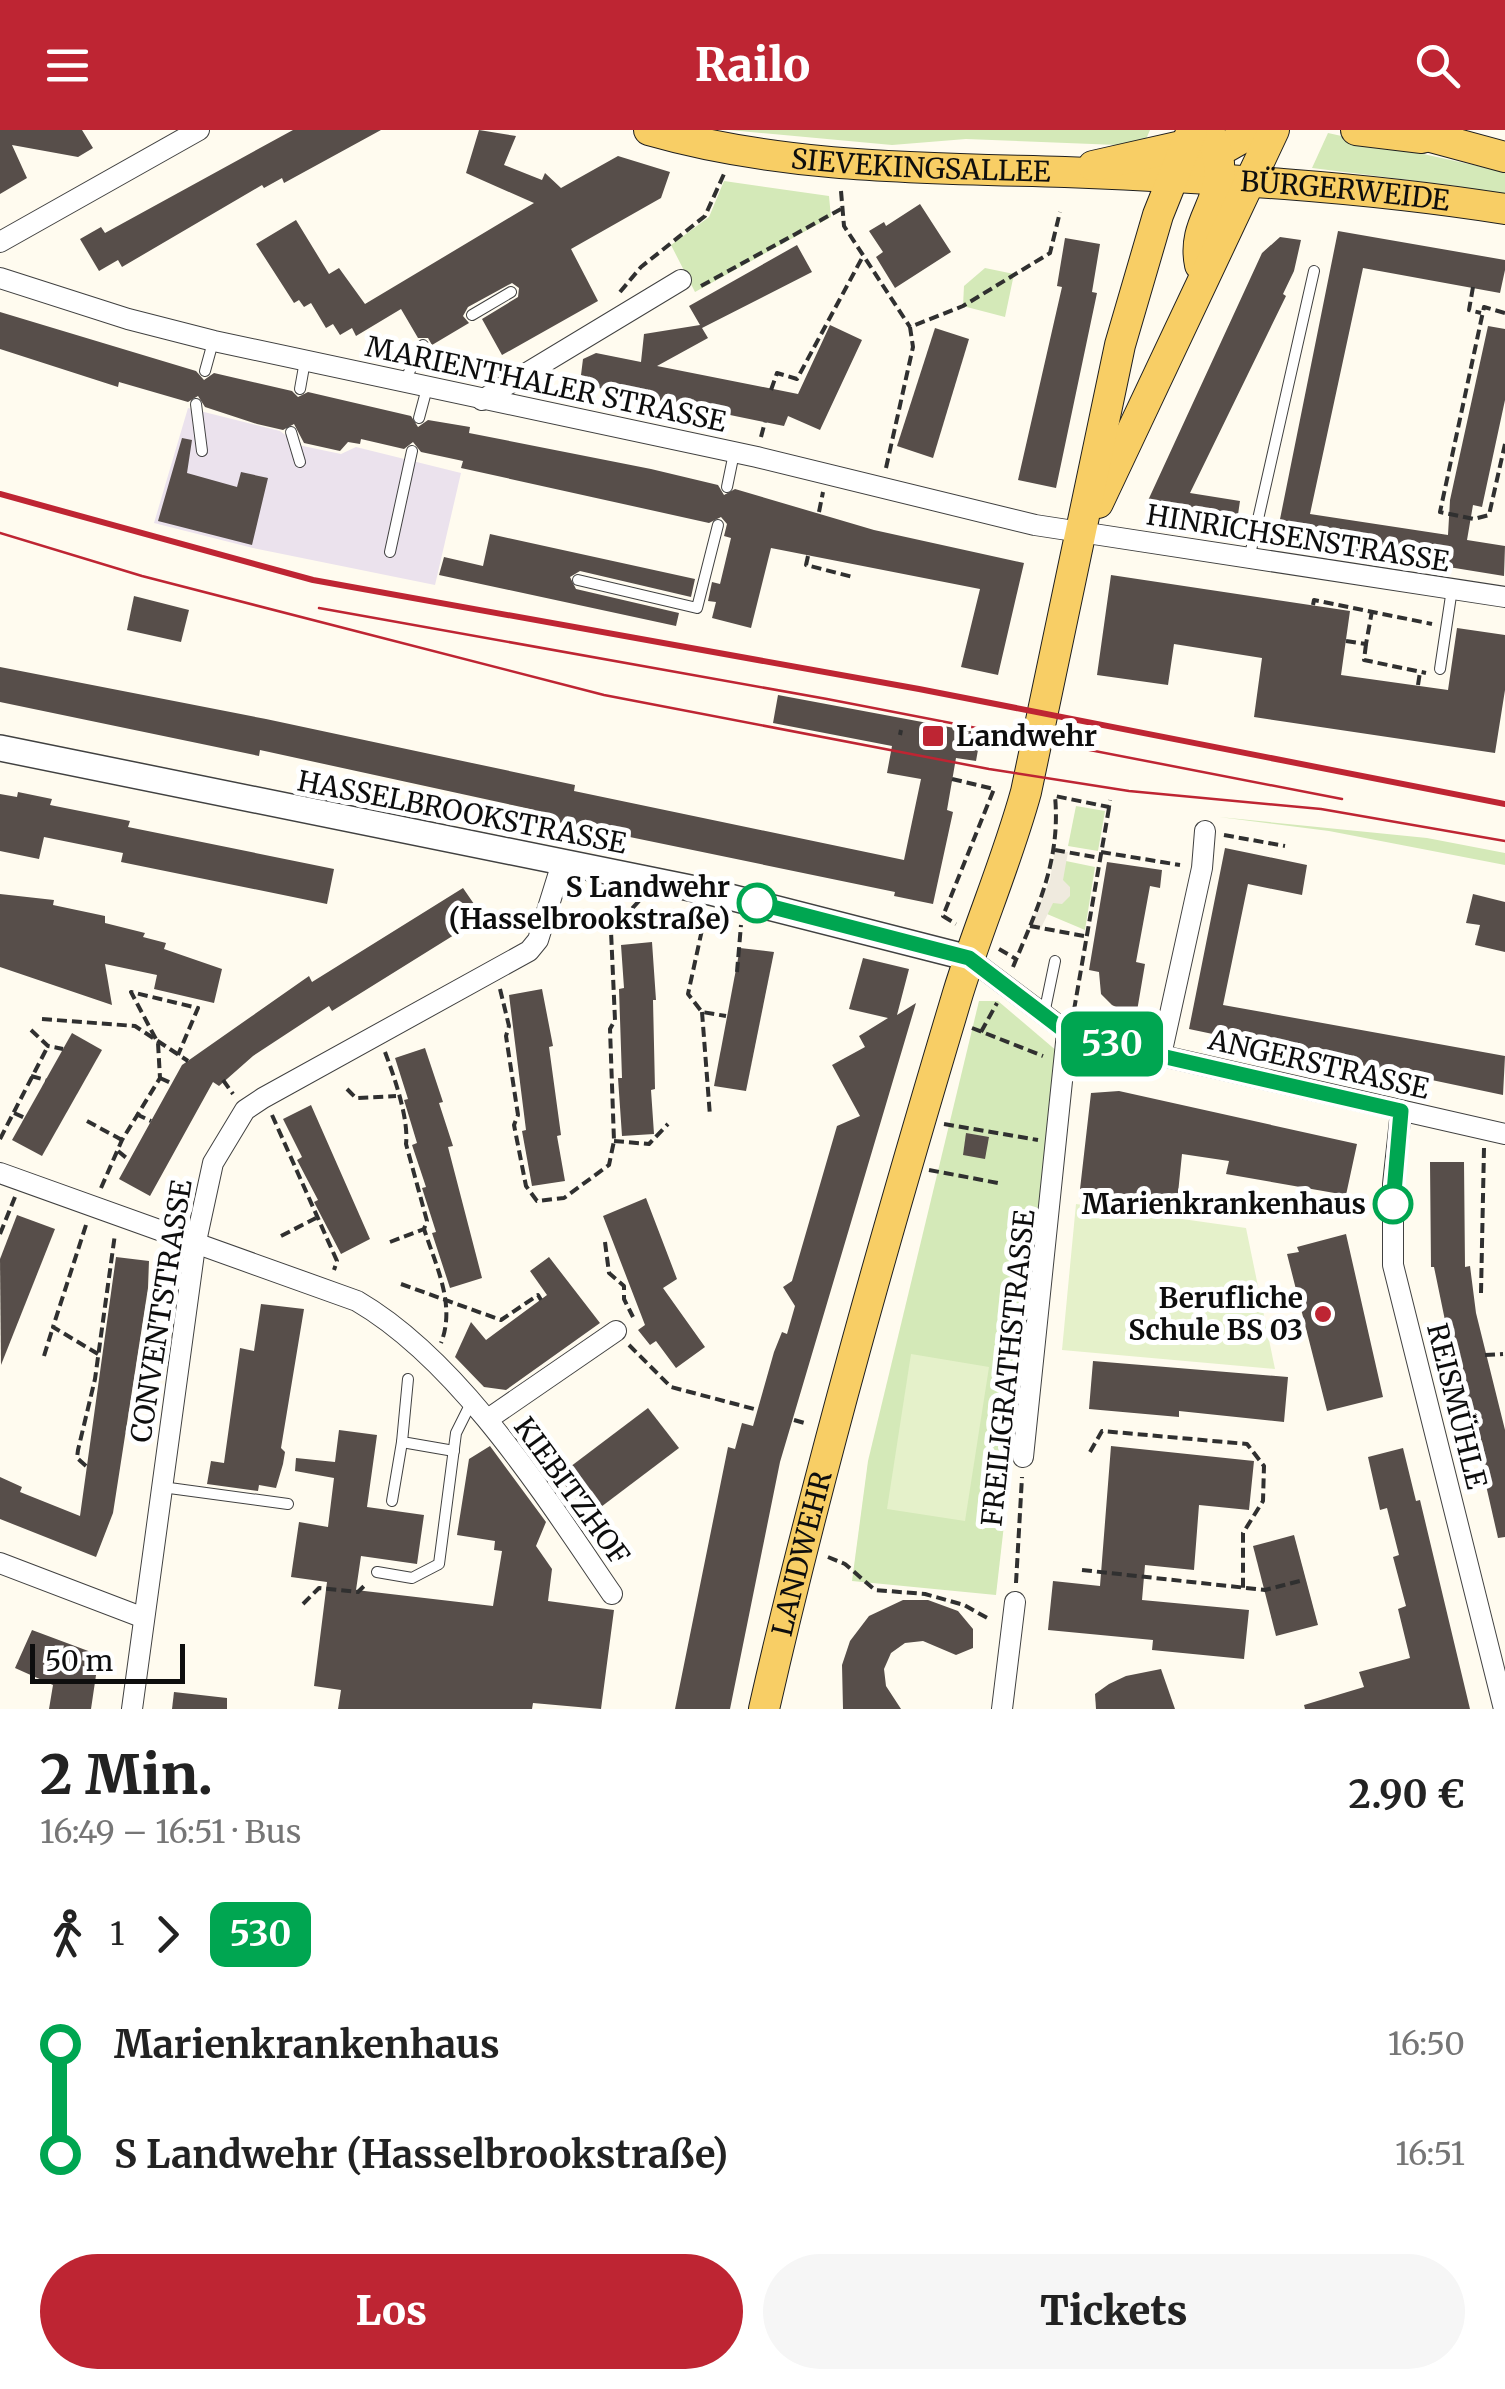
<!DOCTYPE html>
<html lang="de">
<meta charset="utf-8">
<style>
body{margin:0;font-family:Merriweather,serif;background:#f6f6f6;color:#222;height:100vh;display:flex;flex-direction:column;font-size:38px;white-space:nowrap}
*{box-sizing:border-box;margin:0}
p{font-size:32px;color:#767676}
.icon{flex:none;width:55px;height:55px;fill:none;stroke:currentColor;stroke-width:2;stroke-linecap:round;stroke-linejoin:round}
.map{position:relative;height:1579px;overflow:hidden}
.details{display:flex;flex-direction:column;background:#fff;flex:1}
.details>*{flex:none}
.badge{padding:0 20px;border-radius:15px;font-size:35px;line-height:65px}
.scale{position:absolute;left:30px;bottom:25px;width:155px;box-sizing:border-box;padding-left:10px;border:5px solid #0e0e0e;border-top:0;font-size:28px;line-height:35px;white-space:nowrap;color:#0e0e0e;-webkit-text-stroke:8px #fff;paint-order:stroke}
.map>.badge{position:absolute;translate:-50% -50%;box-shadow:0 0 0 5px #fff}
.legs{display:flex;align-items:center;gap:15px;height:110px;padding:0 40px;font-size:32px}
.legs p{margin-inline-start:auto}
.headline{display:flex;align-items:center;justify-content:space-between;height:170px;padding:0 40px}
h1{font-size:55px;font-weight:800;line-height:75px}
.cta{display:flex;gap:20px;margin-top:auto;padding:20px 40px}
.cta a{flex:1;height:115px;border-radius:60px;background:#be2533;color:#fff;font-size:40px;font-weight:800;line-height:115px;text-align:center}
.cta a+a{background:#f6f6f6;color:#222}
ul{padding:0 40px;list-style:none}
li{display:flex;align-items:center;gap:35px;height:110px;font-size:38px}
li i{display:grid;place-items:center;width:15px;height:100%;margin:0 12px;background:currentColor}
li i::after{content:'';width:25px;height:25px;margin:-12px;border:8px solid;border-radius:50%;background:#fff}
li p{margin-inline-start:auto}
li:first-child i{background:linear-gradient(#0000 50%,currentColor 0)}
li:last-child i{background:linear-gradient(currentColor 50%,#0000 0)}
header{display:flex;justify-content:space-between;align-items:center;height:130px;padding:0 40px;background:#be2533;color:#fff;font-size:45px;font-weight:800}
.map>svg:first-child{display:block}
</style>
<header><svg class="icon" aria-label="menu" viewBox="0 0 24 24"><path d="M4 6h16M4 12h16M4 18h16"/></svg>Railo<svg class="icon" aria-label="search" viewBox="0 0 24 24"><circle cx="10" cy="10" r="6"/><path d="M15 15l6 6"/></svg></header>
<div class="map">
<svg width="1505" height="1579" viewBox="0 0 1505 1579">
<rect width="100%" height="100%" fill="#fffbef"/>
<polygon fill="#ebe2ed" points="188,278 280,301 298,315 341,324 356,317 461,343 435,455 253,418 154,393"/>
<g fill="#d4e9b8">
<polygon points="729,0 1150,0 1143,16 966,9 892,15"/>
<polygon points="1328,3 1505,42 1505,66 1457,56 1312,38"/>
<polygon points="724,51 829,66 831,87 695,162 671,115 709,87"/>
<polygon points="985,138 1014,144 1005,187 963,176 964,156"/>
<polygon points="1076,676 1105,681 1098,721 1068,716"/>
<polygon points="1219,687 1427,708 1505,723 1505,735 1329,701"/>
<polygon points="1066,731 1095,737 1085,800 1047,784"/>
<polygon points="979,871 998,871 1058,922 996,1465 852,1451 868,1331"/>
</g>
<g fill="#e5f1ca">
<polygon points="1076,1074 1246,1098 1275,1239 1062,1220"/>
<polygon points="911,1224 989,1237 965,1391 887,1379"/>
</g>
<polygon fill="#efeade" points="1055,720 1068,722 1063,750 1070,757 1070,766 1062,774 1053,773 1041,798 1030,796 1050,750"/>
<g fill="#574e4a">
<polygon points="0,0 82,0 93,18 78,27 12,15 27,48 0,64"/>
<polygon points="293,0 381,0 284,53 282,48 264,58 262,55 122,137 118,130 99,141 80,109 101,97 105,103"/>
<polygon points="479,0 516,6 504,35 542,50 545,43 561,58 618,26 670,42 661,68 571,119 598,171 502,225 482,189 518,167 519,158 512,153 468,177 463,186 469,193 432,215 428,208 418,208 401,179 356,206 352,198 340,205 333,194 326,198 311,173 304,177 299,170 294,173 256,114 296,90 329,144 339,138 365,174 534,73 466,43"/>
<polygon points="920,74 951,122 895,158 876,127 883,122 869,101 884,92 886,96"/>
<polygon points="1338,101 1505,130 1505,140 1500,163 1363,138 1310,384 1448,405 1450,370 1488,196 1505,199 1505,270 1482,377 1473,375 1467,410 1505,416 1504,446 1276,409"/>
<polygon points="1280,107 1301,110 1294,141 1283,164 1286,166 1190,363 1240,371 1235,405 1175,396 1145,377 1262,123"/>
<polygon points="1065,108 1100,114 1092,162 1097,163 1056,358 1018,350 1062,157 1057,156"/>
<polygon points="797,115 812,142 702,198 708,208 657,236 798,264 830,195 862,210 820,300 788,286 784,296 594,257 581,245 583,229 596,223 641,232 644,204 700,195 689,176"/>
<polygon points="0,182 196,241 204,250 214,243 292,261 298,267 308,262 411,286 418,297 428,290 470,297 469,303 651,339 718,355 724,365 735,359 874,400 1024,433 998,545 961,537 980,459 771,418 751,498 712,488 716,472 708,471 712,452 720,454 731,408 724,406 727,394 721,387 709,393 461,338 463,331 421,322 413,312 404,319 361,309 360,314 348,312 340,321 304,313 294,294 283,300 257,294 205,277 198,266 188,272 119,252 118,257 0,219"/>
<polygon points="935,198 969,209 933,328 897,316"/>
<polygon points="182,308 192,310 187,343 237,357 241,342 268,348 252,415 158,391"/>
<polygon points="490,404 695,449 691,467 580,441 570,447 576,459 679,483 676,496 439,445 444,427 483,436"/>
<polygon points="1111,445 1350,481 1341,545 1448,560 1457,498 1505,505 1505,560 1495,623 1254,587 1262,528 1174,514 1168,555 1097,545"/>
<polygon points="134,466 189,480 181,512 127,500"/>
<polygon points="0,537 266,589 575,655 574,661 904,730 921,649 887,643 892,616 773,593 778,565 981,603 976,631 956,628 947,680 953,682 933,774 894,766 895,762 533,687 535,680 512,675 260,620 259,626 0,572"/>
<polygon points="18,662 52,669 50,675 130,691 128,697 334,739 327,774 121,732 123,723 44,707 39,729 0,721 0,664 17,667"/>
<polygon points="1225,718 1307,735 1302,765 1248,754 1223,875 1505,926 1503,965 1189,899"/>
<polygon points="1107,732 1162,740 1160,758 1150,756 1136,832 1145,834 1136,887 1112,875 1101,864 1099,842 1089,840"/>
<polygon points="463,758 483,787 332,881 329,876 253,926 219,956 213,952 150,1066 119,1049 182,935 309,846 312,852"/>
<polygon points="0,764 54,770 53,775 105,786 105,793 145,803 143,807 166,813 164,819 222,839 214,873 154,859 157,845 105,834 112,875 0,837"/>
<polygon points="1473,764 1505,772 1505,822 1475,815 1480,795 1466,793"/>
<polygon points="652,812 656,870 653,870 655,959 651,960 654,1004 622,1006 618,948 622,948 619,859 624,858 621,815"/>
<polygon points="740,818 774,822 746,961 714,956"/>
<polygon points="863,828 909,839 897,885 916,873 780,1332 730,1579 675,1579 728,1317 735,1319 742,1293 753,1296 774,1222 782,1202 787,1204 795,1176 783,1157 792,1151 837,996 860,986 832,935 865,917 859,906 888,888 849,879"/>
<polygon points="542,859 553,916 549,917 561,1005 557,1006 565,1051 532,1056 522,1001 526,1000 509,865"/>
<polygon points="72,903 102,920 42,1026 12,1010"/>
<polygon points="425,918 443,972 439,973 453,1016 448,1017 482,1148 450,1158 432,1103 436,1102 422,1058 426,1057 412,1015 417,1013 404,970 408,969 395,928"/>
<polygon points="1119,961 1357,1014 1346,1065 1226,1044 1229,1031 1182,1024 1176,1083 1079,1068 1091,963"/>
<polygon points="311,975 370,1109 341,1124 314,1072 318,1070 297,1030 302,1027 283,989"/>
<polygon points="966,1003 989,1007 985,1029 963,1025"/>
<polygon points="1430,1032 1464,1032 1465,1137 1470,1136 1476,1183 1505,1300 1505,1407 1498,1408 1480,1329 1474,1331 1434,1137 1431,1137"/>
<polygon points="646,1068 677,1149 663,1158 705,1217 676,1238 656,1211 650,1215 638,1200 645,1195 603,1086"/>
<polygon points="17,1085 55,1099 1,1235 0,1129"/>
<polygon points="1346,1104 1383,1267 1327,1281 1287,1124 1299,1122 1297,1117"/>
<polygon points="116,1127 149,1131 148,1158 113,1383 96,1427 0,1389 0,1347 22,1357 20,1362 80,1386"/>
<polygon points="549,1127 600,1193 506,1260 484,1257 455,1227 471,1192 486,1210 547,1165 530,1141"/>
<polygon points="261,1174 304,1179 281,1318 285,1322 283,1334 276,1358 259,1355 258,1361 207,1354 211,1331 224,1333 240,1218 254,1221"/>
<polygon points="1093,1231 1288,1247 1284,1292 1179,1281 1179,1287 1089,1279"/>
<polygon points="648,1278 679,1318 589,1386 558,1346"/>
<polygon points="339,1300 377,1305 367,1377 424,1385 417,1434 361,1426 356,1460 493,1476 502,1421 494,1420 495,1411 457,1405 469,1329 490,1316 546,1392 536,1416 552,1439 548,1471 614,1480 601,1579 533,1573 532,1579 338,1579 341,1560 314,1556 327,1452 291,1447 299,1392 328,1397 334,1348 295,1341 296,1328 335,1332"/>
<polygon points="1111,1316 1254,1331 1249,1380 1199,1375 1194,1440 1145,1435 1142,1470 1249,1480 1244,1529 1152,1520 1153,1510 1048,1500 1053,1451 1100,1456"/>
<polygon points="1403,1318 1416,1371 1420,1370 1470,1579 1305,1579 1304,1575 1364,1557 1359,1542 1410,1528 1398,1479 1406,1476 1393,1427 1399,1425 1387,1378 1380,1380 1368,1327"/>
<polygon points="1294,1405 1318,1495 1276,1506 1253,1416"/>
<polygon points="903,1470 928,1470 958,1481 973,1499 973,1518 956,1525 923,1511 905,1513 891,1523 884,1539 886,1556 901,1579 843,1579 842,1535 850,1511 869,1486"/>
<polygon points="32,1500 99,1525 91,1579 49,1579 53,1555 15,1538"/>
<polygon points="1161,1539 1175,1579 1096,1579 1095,1564 1109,1554 1126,1546"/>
<polygon points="174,1562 227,1568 227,1579 172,1579"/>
</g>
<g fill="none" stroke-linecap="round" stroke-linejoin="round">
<g stroke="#414141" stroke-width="12">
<g id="service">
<polyline points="472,185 511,162"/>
<polyline points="205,241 213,212"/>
<polyline points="404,252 423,215"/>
<polyline points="300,259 305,231"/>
<polyline points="196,274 202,321"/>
<polyline points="419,288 427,258"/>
<polyline points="291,302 300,332"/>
<polyline points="727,357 734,323"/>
<polyline points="390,422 412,321"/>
<polyline points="1249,429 1314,141"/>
<polyline points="578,450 697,478 718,395"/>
<polyline points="1440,539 1452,459"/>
<polyline points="1044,884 1055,831"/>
<polyline points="408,1249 402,1312 454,1321"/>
<polyline points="162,1357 288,1374"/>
<polyline points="392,1371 402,1312"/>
<polyline points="377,1442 412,1448 439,1434 456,1303 471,1273"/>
</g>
</g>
<g stroke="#414141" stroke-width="22">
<g id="minor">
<polyline points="0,112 199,0"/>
<polyline points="0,148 128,189 214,211 757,327 1035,395 1505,467"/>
<polyline points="482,270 681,150"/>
<polyline points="969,828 1071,905 1505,1004"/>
<polyline points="1161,925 1202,738 1205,701"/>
<polyline points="1401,981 1393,1054 1393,1135 1504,1579"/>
<path d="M0,1043L357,1171C460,1231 545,1366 612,1464"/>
<polyline points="488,1289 616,1201"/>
<polyline points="1023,1327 1067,903"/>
<polyline points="0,1433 144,1488"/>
<polyline points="132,1579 195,1116 213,1033 245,980 263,968 529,821 538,810 562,733"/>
<polyline points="1002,1579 1015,1472"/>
</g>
</g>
<g stroke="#414141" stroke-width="28">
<polyline id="tertiary" points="0,618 710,762 969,828"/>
</g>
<g stroke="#1f1f1f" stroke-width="32">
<g id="primary">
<path id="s1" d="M649,0C785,39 925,38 1065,42C1212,48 1359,56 1505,79"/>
<polyline points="1356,0 1422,8"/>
<polyline points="1405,0 1505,27"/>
<polyline points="1200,32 1244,7 1270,0"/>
<polyline points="1093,36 1199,12"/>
<path d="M1200,135C1189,83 1242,65 1208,0"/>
<polyline points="1098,373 1274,0"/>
<path id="s2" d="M764,1579C819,1338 887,1100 958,863C979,795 1007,731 1026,662L1120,215L1158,85L1192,0"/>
</g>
</g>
<g stroke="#303030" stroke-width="4" stroke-dasharray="10 5" stroke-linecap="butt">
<polyline points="841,61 844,96 910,197"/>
<polyline points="701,156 841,79"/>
<polyline points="1473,157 1469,180 1481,183"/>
<polyline points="620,162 641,137 705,86 724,44"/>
<polyline points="1505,183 1484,177 1440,382 1474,389 1489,385 1505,314"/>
<polyline points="771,260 777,243 797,249 862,128"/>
<polyline points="761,307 765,292"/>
<polyline points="886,338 913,217 910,197 963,176 1050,123 1060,82"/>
<polyline points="819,382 823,362"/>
<polyline points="808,426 806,435 853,447"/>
<polyline points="1313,475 1314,470 1432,494"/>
<polyline points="1346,511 1366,514 1372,481"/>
<polyline points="1366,514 1364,530 1426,543"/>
<polyline points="1418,555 1420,542"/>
<polyline points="900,605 901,600"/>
<polyline points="952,649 994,659 943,786 956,794"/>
<polyline points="1224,705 1285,716"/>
<polyline points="1055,720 1100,728"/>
<polyline points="1101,722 1180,735"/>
<polyline points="705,786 688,864 702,882 726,886"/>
<polyline points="1030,796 1084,806"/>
<polyline points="999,819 1016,829"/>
<path d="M1013,837C1037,779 1061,731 1055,666L1109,677L1110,670"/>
<polyline points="737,842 741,795"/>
<polyline points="500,859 509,896 506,906 518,985 514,995 526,1056 537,1071 564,1068 609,1035 614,1011 610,899 615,890 611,801 640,770"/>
<polyline points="1074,880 1109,678"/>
<polyline points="702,882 710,986"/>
<polyline points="42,889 135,896 188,931"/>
<polyline points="972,898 1043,926"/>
<polyline points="31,900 48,916 63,919"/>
<polyline points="981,902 997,873"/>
<path d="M385,922C394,946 409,989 406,1014L427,1091L424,1099C436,1136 456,1175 441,1213"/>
<polyline points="31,946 46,950"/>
<polyline points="160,948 171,953"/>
<polyline points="223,950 233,964"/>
<polyline points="347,959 356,968 396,966"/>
<polyline points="14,983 25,988"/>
<polyline points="136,984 151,991"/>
<polyline points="272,985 337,1131 334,1140"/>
<polyline points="87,991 122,1010"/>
<polyline points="944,994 1038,1010"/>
<polyline points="0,1009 48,916"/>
<polyline points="614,1011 649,1014 668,994"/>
<polyline points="118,1021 129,1030"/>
<polyline points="929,1040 998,1053"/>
<polyline points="101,1058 122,1010 160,948 158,913 131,862 198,878 178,925"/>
<polyline points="86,1095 53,1197 98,1224"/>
<polyline points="0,1104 15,1067"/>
<polyline points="281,1106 316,1088"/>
<polyline points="390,1112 424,1099"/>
<polyline points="605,1112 609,1143 624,1156 624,1169 633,1187"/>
<polyline points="401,1154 501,1190 538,1165 541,1170"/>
<polyline points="1481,1163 1484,1018"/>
<polyline points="629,1215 671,1257 758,1280"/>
<polyline points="1485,1225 1503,1224"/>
<polyline points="44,1226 53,1197"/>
<polyline points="1439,1235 1452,1232"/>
<polyline points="794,1290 808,1294"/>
<polyline points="1090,1322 1102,1301 1247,1314 1264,1336 1263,1371 1243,1403 1243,1458"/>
<polyline points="86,1336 77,1328 78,1320 95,1249 115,1104"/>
<polyline points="828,1427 845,1434 875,1460 925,1464 964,1475 991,1490"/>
<polyline points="1082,1440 1265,1460 1300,1451"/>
<polyline points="1016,1453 1022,1347"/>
<polyline points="303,1474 319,1458 358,1462 367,1453"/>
</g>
<use href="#service" stroke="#fff" stroke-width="10"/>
<use href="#minor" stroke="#fff" stroke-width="20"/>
<use href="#tertiary" stroke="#fff" stroke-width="25"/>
<use href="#primary" stroke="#f8ce65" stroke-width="30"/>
<g stroke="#be2533" stroke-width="2.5">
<polyline points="0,403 142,446 604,565 989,639 1129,661 1321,679 1505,711"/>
<polyline points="319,478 827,569 1342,669"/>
</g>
<polyline stroke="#be2533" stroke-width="6" points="0,364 313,450 919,559 1505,674"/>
</g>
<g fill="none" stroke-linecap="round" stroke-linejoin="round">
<g stroke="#fff" stroke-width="22">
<polyline id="line-1" points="757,773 969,828 1070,905 1401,981 1393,1074"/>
</g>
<use href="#line-1" stroke="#00a651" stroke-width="15"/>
</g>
<g fill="#be2533" stroke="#fff" stroke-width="4">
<rect x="921" y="594" width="24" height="24" rx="5"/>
<circle cx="1323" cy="1184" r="10"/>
</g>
<g fill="#fff" stroke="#00a651" stroke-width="5">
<circle cx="757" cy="773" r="18"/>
<circle cx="1393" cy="1074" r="18"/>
</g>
<g text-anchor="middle" stroke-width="10" stroke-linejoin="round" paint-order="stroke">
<g font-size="28" fill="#0e0e0e" stroke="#fff">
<text dy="10" stroke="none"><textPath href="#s1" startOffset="275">SIEVEKINGSALLEE</textPath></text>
<text dy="10" stroke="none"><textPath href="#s1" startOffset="700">BÜRGERWEIDE</textPath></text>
<text transform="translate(546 254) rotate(12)" y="10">MARIENTHALER STRASSE</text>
<text transform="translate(1298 408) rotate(9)" y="10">HINRICHSENSTRASSE</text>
<text transform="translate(462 682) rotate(11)" y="10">HASSELBROOKSTRASSE</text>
<text transform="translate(1319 934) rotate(13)" y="10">ANGERSTRASSE</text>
<text transform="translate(161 1181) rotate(-81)" y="10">CONVENTSTRASSE</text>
<text transform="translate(1008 1238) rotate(-84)" y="10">FREILIGRATHSTRASSE</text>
<text transform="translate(1457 1276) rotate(76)" y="10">REISMÜHLE</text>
<text transform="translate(572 1361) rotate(54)" y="10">KIEBITZHOF</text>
<text dy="10" stroke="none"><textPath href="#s2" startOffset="160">LANDWEHR</textPath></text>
</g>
<g font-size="28" font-weight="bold" fill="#0e0e0e" stroke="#fff" text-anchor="start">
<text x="956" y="616">Landwehr</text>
<text x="1303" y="1178" text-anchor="end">Berufliche<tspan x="1303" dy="32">Schule BS 03</tspan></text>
</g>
<g font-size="28" font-weight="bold" fill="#0e0e0e" stroke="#fff" text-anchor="end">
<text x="730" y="767">S Landwehr<tspan x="730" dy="32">(Hasselbrookstraße)</tspan></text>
<text x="1366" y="1084">Marienkrankenhaus</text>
</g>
</g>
</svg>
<div class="scale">50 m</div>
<b class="badge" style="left:1112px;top:914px;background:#00a651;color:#fff">530</b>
</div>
<section class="details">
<div class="headline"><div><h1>2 Min.</h1><p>16:49 – 16:51 · Bus</p></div><b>2.90 €</b></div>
<div class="legs"><svg class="icon" aria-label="walk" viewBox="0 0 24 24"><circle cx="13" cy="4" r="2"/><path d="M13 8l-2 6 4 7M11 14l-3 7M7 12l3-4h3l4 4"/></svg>1<svg class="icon" aria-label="forward" viewBox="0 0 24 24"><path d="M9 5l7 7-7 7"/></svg><b class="badge" style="background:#00a651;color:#fff">530</b></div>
<ul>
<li><i style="color:#00a651"></i><b>Marienkrankenhaus</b><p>16:50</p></li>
<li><i style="color:#00a651"></i><b>S Landwehr (Hasselbrookstraße)</b><p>16:51</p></li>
</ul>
<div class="cta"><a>Los</a><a>Tickets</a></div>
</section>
